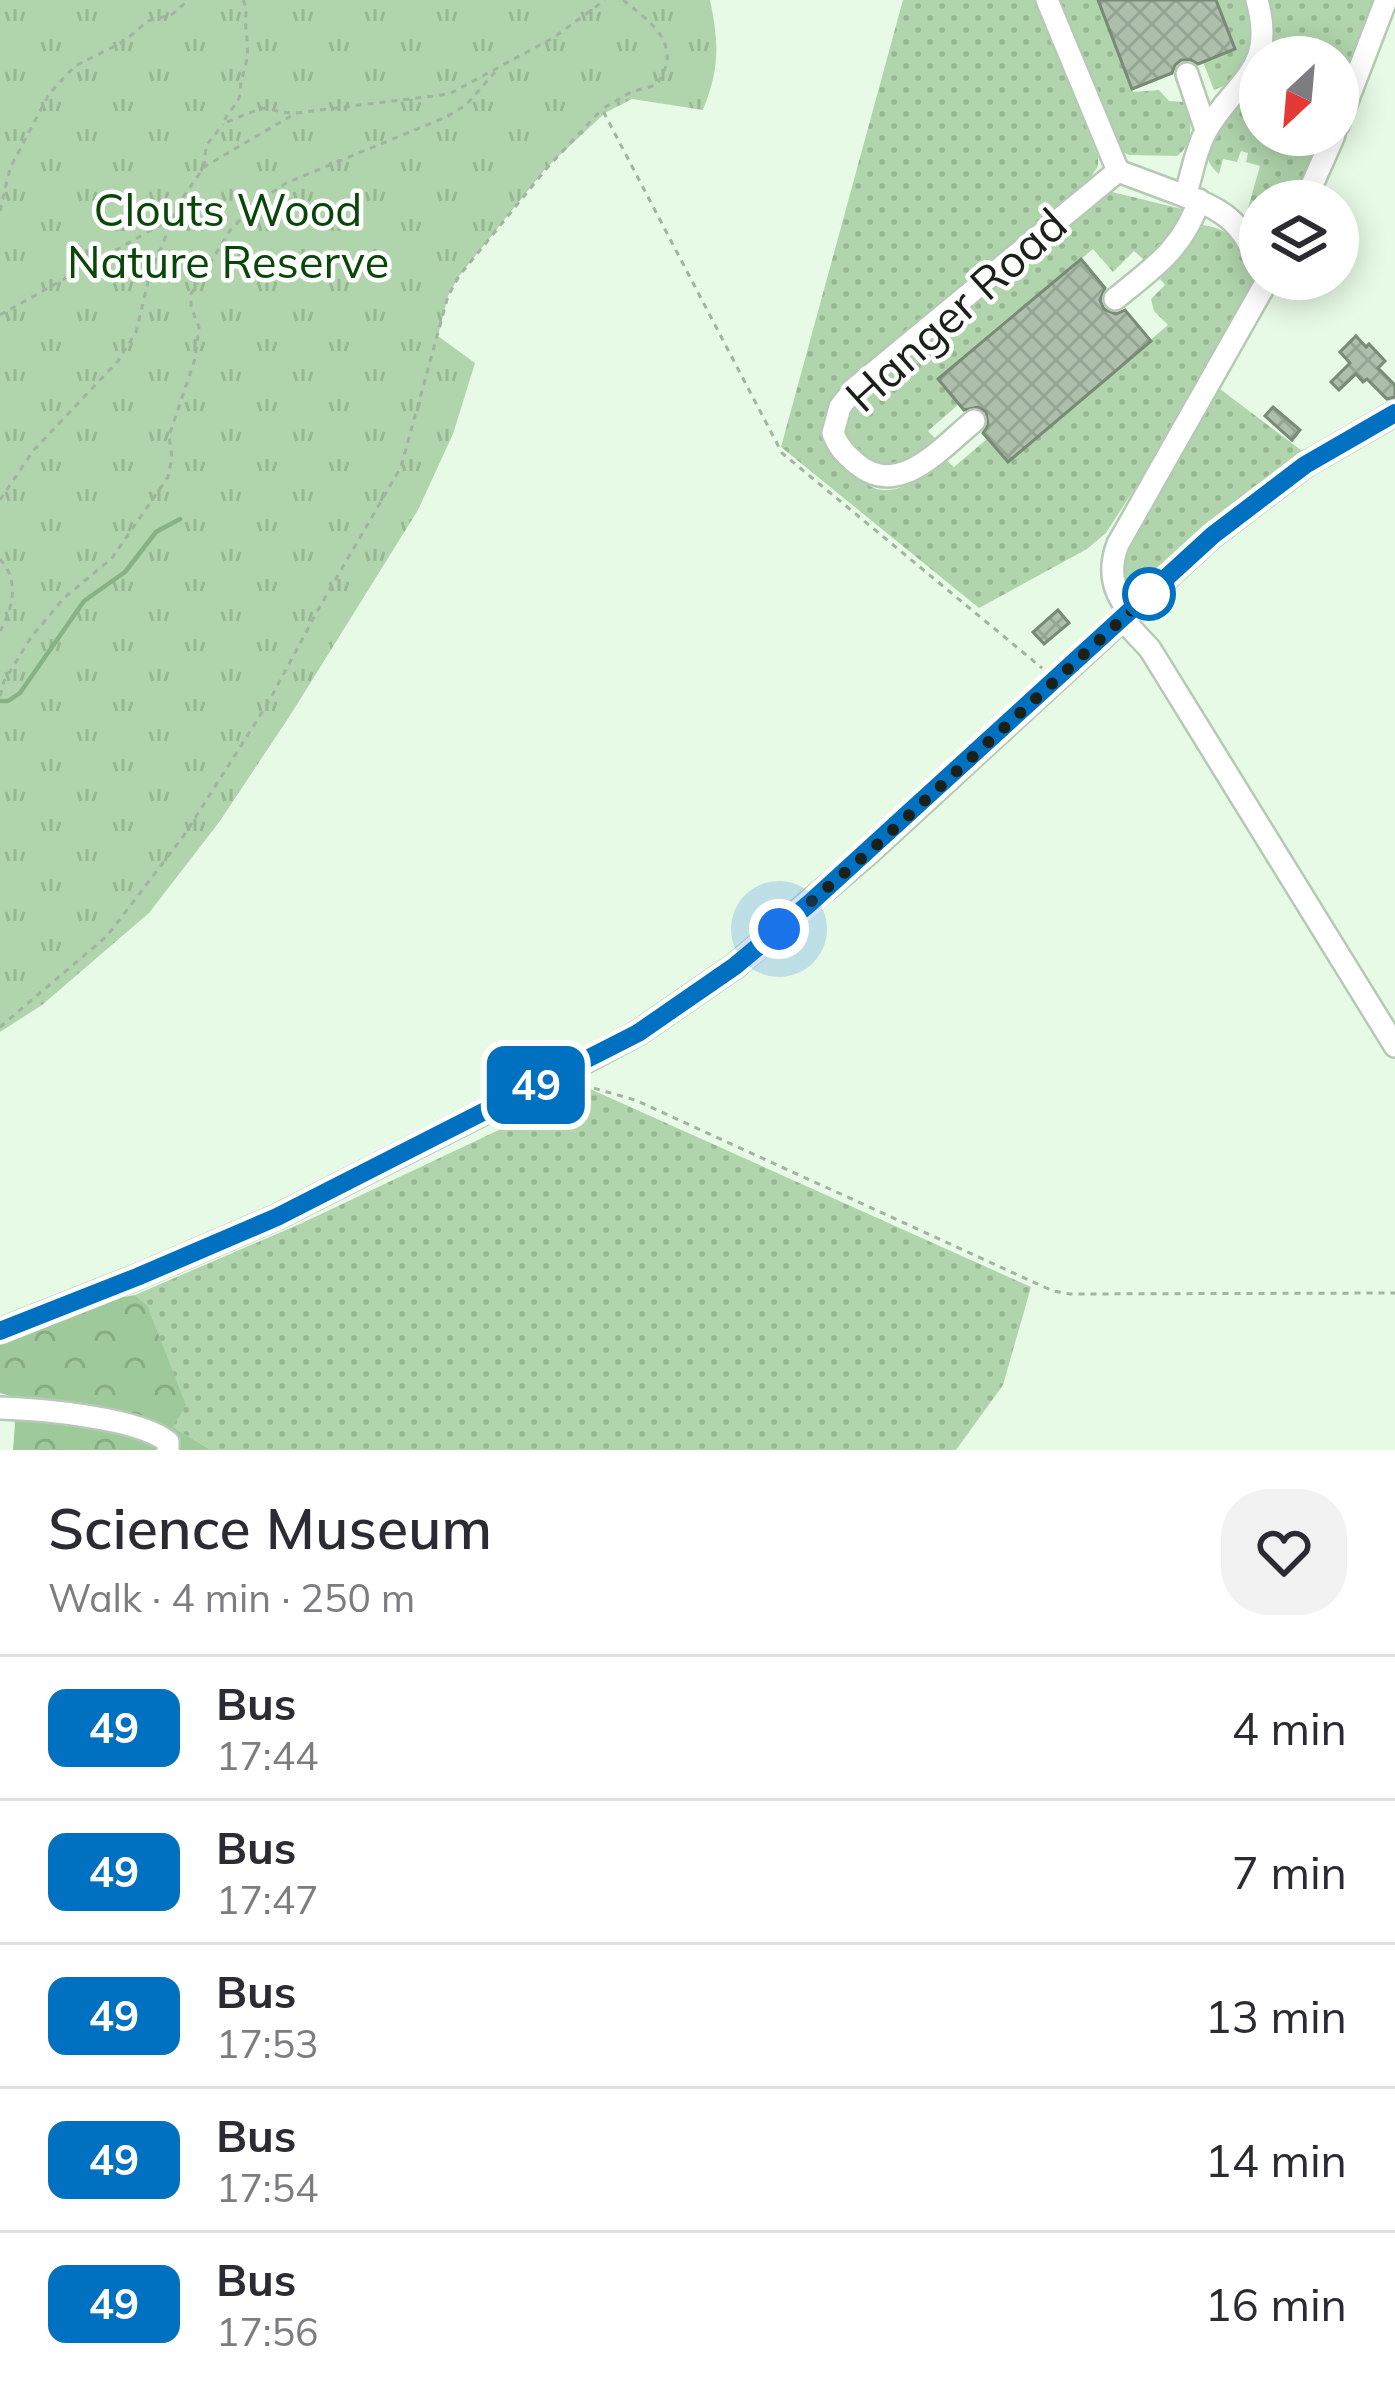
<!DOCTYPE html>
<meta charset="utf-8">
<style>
body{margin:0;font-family:Mulish,sans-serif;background:#f2f2f3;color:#2b2b33;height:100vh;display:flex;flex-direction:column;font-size:45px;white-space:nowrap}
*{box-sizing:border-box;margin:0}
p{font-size:39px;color:#7c7c81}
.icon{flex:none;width:66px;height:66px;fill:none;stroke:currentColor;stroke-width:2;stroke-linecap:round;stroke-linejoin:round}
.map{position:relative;height:1450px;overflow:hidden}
.sheet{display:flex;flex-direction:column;background:#fff;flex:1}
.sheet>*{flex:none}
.badge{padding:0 24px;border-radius:18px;font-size:42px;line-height:78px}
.needle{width:78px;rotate:206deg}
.controls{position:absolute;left:1239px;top:36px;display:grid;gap:24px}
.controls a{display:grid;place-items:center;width:120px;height:120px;border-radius:50%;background:#fff;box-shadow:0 6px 30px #0003;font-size:60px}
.you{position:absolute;width:60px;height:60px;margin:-30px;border:9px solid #fff;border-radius:50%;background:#1a73e8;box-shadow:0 0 0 18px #1a73e833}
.map>.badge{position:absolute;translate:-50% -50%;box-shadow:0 0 0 6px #fff}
.round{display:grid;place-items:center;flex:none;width:126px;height:126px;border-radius:48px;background:#f2f2f3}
.summary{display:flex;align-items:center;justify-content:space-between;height:204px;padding:0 48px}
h1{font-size:57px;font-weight:600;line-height:90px}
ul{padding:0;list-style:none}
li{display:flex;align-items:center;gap:36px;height:144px;padding:0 48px;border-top:3px solid #e1e1e2}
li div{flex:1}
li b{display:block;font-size:45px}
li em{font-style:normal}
li .badge{min-width:132px;font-weight:700;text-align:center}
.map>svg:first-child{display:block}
</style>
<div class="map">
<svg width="1395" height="1450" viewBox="0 0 1395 1450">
<defs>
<pattern id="grass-dots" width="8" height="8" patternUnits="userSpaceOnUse" patternTransform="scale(3)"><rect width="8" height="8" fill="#b0d5ac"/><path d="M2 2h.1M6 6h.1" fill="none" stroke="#97b793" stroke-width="1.8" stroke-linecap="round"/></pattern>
<pattern id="forest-crowns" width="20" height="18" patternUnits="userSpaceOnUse" patternTransform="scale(3)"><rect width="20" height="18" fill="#9ec99a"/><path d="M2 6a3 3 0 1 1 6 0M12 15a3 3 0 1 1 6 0" fill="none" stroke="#88ac84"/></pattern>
<pattern id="park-tufts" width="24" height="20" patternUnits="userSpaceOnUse" patternTransform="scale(3)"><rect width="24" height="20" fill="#b0d5ac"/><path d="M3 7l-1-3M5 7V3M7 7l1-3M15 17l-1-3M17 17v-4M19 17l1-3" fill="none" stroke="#97b793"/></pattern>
<pattern id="building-cross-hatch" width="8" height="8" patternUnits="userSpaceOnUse" patternTransform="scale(3)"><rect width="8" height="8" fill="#aec0ac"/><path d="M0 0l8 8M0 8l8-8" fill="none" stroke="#95a593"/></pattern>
</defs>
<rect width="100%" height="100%" fill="#e7fae5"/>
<g fill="url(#grass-dots)">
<path d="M903,0H1035L1098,157V166L1091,177L833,397C810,434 826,456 858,478C866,484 874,490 884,490C907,491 928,471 944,458L954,467L988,438L1008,461L1168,325L1154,311L1151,299L1165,285L1160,279L1202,225C1233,228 1254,253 1255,284L1162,446L1106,533L1087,549L979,608L781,447Z"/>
<path d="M1056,0H1098L1133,92L1159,90L1169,101L1183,102C1193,119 1195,143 1177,156L1129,155L1117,149Z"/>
<path d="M1216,0H1247C1255,36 1254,76 1214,90L1203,62Z"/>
<polygon points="1264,0 1382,0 1338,115 1338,57 1268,57"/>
<path d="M1260,76V135H1331L1301,201H1260V256L1248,208L1260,166L1246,162L1248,153L1241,151L1237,162L1223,159L1219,174C1184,144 1232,116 1250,93C1251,91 1259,78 1260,76Z"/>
<path d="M1112,192L1182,209V215L1165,242L1145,261L1134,251L1113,272L1093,249L939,379L959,404L928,431L935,438C912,460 891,477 862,456C852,448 847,442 843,431L851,411L866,392L1104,193Z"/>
<path d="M1220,389L1301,450L1325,444L1138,592L1129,590C1121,573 1125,558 1131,540Z"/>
<polygon points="588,1088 1031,1287 1003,1385 956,1450 211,1450 173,1427 147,1305 135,1295 302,1223"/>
</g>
<polygon fill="url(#forest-crowns)" points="135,1295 147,1305 186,1405 173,1427 211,1450 13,1450 15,1424 9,1403 13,1397 0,1393 0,1339 92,1303"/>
<path fill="url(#park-tufts)" d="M0,0H710C719,44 720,67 703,110L632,99L605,113L546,168L459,276L448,296L438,336L475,363L453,434L418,510L291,714L220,821L149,913L42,1005L0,1032Z"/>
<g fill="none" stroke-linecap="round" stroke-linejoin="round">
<polyline stroke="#87b283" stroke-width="4.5" points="0,701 8,701 20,693 84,601 125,572 156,532 180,519"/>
</g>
<g fill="url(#building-cross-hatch)" stroke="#798a77" stroke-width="3">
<polygon points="1098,0 1216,0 1235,49 1198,64 1191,60 1181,60 1175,65 1172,73 1132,89"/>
<polygon points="1081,259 1105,288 1100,300 1104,309 1116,314 1125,310 1151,341 1008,462 983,433 988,425 986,412 978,407 964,410 938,379"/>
<polygon points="1356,336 1366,347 1369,344 1385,361 1378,368 1395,385 1395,397 1387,399 1367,379 1363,382 1356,374 1339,390 1331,382 1350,363 1340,352"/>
<polygon points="1273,407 1300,430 1292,440 1265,416"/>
<polygon points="1058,610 1069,623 1044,644 1033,632"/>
</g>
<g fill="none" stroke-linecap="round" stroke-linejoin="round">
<g stroke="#b6c9b4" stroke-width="26">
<g id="minor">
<polyline points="1047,0 1118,171"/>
<path d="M1257,0C1277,73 1234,80 1205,133C1195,152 1192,175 1185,196C1227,210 1244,226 1260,267"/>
<polyline points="1187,74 1206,130"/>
<polyline points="1338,125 1386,0"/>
<polyline points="1118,171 1185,196"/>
<polyline points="1305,201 1334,135"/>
<path d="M1115,299C1152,269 1184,248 1199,200"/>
<path d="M974,421C941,448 899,499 857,464C846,455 838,447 833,433L840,407L855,388L1118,171"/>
<path d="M1130,612C1112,591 1108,570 1118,544L1268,279"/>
<polyline points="1122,619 1150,649 1395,1046"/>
<path d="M0,1408C39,1409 140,1418 168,1442V1450"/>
</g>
</g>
<g stroke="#b6c9b4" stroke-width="28">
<polyline id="major" points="0,1331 137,1277 277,1217 587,1060 638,1033 735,966 870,851 1213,535 1305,465 1395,413"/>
</g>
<g stroke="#a3b3a2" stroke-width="3" stroke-dasharray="6 6" stroke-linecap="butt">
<path d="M243,0C249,11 244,16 246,29C248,51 249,55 242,78C240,84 241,91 239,98C235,108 227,111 224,123L262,108L295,114"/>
<path d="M623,0C652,23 685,46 656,85L631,92L602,109L782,453L1042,668"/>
<polyline points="204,167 206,146 223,124"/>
<polyline points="0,211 10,168 49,94 75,66 123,42 148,21 173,14 188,0"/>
<polyline points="0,315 171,219"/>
<polyline points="0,500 33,451 118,361 136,332 149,278 179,203 204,167 296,113 449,94 553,38 605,0"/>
<path d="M0,559C19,580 14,607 0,631"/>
<polyline points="0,696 4,681 32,636 64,598 112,558 168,477 172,458 169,436 195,359 199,327 191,307 191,294 231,229 258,202 286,183 446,117 466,105 495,72"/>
<polyline points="0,1027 107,936 185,834 268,703 319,608 401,467 448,296 459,276 547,168 602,109"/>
<polyline points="584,1082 590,1087 635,1100 1053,1291 1070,1294 1395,1293"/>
</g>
<use href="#minor" stroke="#fff" stroke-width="21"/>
<use href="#major" stroke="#fff" stroke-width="24"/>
</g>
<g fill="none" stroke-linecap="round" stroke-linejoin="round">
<g stroke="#fff" stroke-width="27">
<polyline id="line" points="0,1331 137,1277 277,1217 638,1033 735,966 810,903 1213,535 1305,465 1395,413"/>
</g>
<use href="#line" stroke="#0070c0" stroke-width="18"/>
<polyline stroke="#1a2119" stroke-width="12" stroke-dasharray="0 21.6" points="779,929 870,851 1158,586 1149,594"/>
</g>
<circle fill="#fff" stroke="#0070c0" stroke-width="6" cx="1149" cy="594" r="24"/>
<g text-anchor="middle" stroke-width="9" stroke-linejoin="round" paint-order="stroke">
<g font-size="45" fill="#084707" stroke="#fff">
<text x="228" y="226">Clouts Wood<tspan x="228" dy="52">Nature Reserve</tspan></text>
</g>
<g font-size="45" fill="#1a2119" stroke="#fff">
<text transform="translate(956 310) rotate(-42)" y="16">Hanger Road</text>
</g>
</g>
</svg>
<div class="controls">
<a><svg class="needle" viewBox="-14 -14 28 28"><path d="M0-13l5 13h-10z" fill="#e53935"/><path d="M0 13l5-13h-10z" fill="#7c7c81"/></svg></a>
<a><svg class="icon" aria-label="layers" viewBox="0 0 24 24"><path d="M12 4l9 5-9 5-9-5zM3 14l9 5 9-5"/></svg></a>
</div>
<div class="you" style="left:779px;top:929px"></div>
<b class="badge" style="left:536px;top:1085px;background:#0070c0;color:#fff">49</b>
</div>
<section class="sheet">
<div class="summary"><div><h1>Science Museum</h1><p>Walk · 4 min · 250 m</p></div><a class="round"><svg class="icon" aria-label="heart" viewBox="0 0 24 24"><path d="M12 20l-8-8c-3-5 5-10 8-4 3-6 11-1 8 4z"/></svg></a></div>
<ul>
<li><span class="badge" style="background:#0070c0;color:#fff">49</span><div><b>Bus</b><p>17:44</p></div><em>4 min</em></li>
<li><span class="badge" style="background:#0070c0;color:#fff">49</span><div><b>Bus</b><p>17:47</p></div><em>7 min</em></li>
<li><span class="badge" style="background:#0070c0;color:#fff">49</span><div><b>Bus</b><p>17:53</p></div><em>13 min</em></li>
<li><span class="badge" style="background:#0070c0;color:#fff">49</span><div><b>Bus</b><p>17:54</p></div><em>14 min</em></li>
<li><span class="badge" style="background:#0070c0;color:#fff">49</span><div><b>Bus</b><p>17:56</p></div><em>16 min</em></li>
</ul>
</section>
